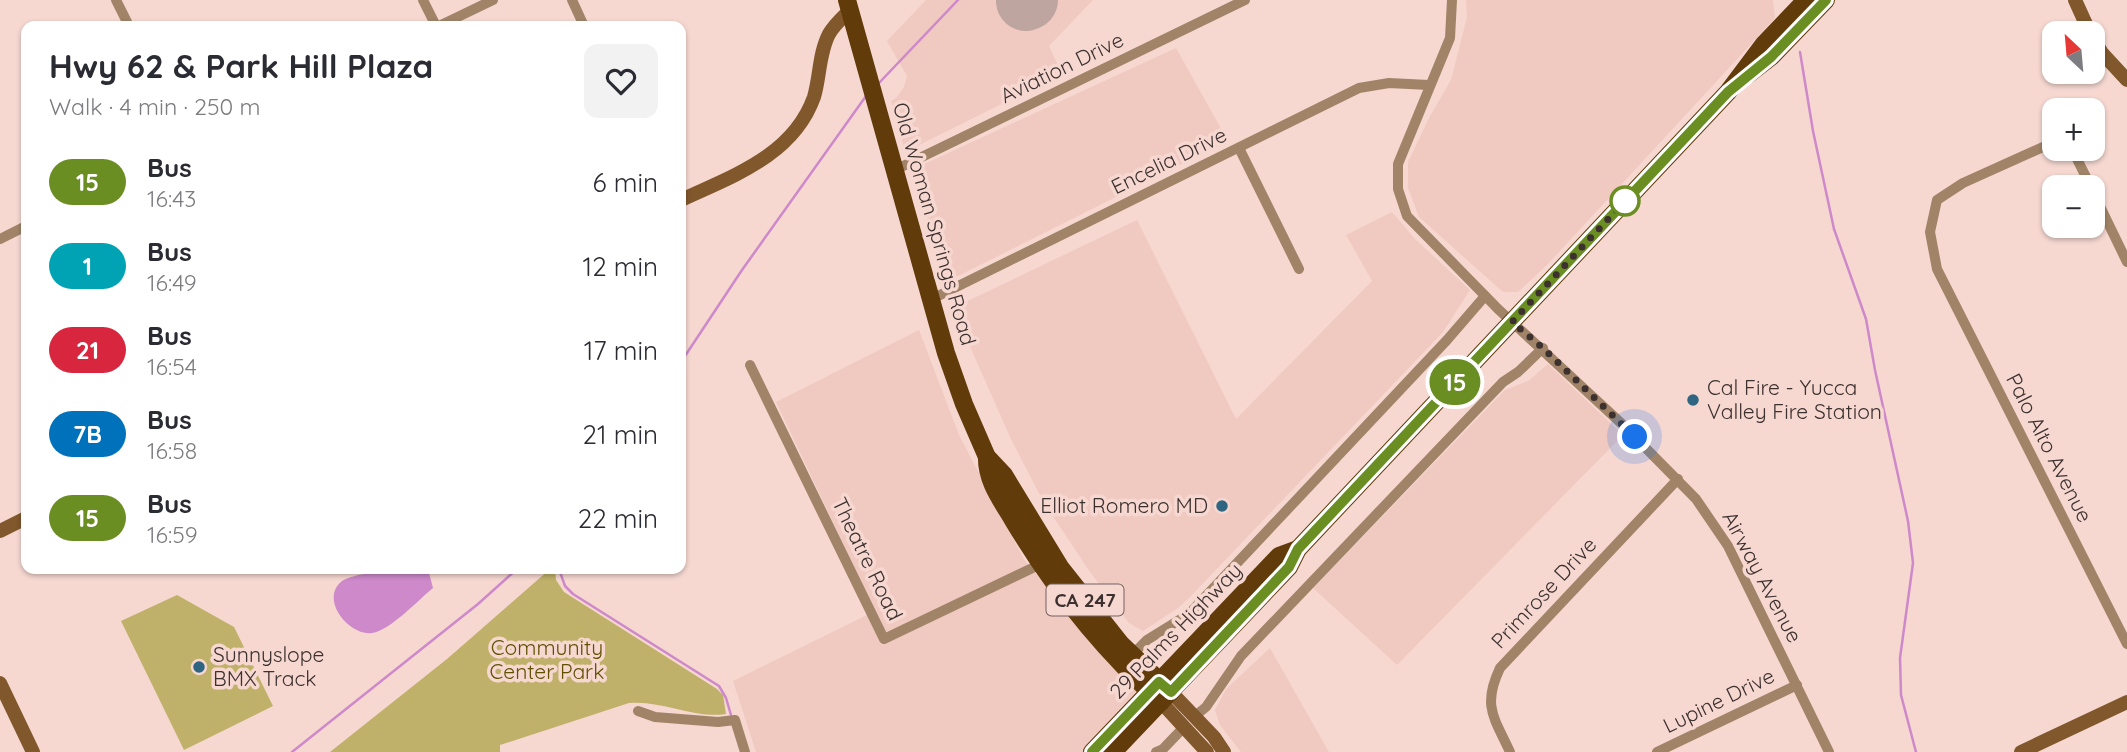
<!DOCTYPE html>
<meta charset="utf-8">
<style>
body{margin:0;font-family:Quicksand,sans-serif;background:#f2f2f3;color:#2b2b33;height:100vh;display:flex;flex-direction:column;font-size:26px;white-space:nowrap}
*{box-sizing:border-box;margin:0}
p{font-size:23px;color:#7c7c81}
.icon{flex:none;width:38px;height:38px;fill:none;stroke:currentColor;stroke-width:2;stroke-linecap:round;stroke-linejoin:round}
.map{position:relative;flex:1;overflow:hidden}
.details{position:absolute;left:21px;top:21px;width:665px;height:553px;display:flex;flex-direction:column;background:#fff;border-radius:14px;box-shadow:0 2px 5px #0004}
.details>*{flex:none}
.badge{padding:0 14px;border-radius:23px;font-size:24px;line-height:46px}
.needle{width:46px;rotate:334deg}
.fabs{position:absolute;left:2042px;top:21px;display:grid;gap:14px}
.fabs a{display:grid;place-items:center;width:63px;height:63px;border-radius:14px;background:#fff;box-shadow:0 2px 5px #0004;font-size:35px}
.you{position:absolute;width:35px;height:35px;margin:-18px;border:5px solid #fff;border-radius:50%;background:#1a73e8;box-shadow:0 0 0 10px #1a73e833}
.map>.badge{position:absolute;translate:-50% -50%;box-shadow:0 0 0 4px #fff}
.round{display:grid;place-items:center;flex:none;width:74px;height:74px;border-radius:14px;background:#f2f2f3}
.overview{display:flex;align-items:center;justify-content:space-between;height:119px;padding:0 28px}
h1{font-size:33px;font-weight:800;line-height:52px}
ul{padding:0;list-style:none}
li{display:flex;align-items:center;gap:21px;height:84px;padding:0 28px}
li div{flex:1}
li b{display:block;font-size:26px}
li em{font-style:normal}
li .badge{min-width:77px;font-weight:700;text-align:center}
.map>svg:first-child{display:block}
</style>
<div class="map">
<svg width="2127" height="752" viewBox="0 0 2127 752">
<rect width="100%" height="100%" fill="#f6d8d1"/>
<g fill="#f0c9c1">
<polygon points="926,0 1093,0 1049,46 1062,74 905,152 891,101 896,98 904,87 907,76 887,41"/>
<polygon points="1466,0 1773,0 1775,18 1548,264 1518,292 1503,292 1419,217 1408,188 1408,162 1429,118 1451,80 1467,17"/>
<polygon points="1176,48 1228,141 950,280 943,272 915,174 920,166"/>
<polygon points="1392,212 1415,239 1470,290 1443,332 1190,597 1178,608 1143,631 1129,623 1090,572 1044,503 1010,437 953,308 1137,220 1236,419 1372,281 1346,235"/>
<polygon points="919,330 959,435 1025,561 1141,693 1085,752 756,752 733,681 875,611 776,402"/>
<polygon points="1548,364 1623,435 1397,665 1313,588 1505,390 1528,381"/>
<polygon points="1270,648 1329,752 1241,752 1220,725 1215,710 1226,689"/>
</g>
<g fill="#bfb06a">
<path d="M550,569H555L556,580L564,592L717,689L723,695L726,714C694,719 662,700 629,703L500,745V752H330L447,659Z"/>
<polygon points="177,595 234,627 273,706 184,750 121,621"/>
</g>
<path fill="#cd89c9" d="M389,569H428L433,588C418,600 391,630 372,633C349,636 319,599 342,581C350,575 378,572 389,569Z"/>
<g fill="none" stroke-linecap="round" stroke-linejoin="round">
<g stroke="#cd89c9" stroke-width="2.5">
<polyline points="1800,52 1813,131 1834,229 1866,319 1875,370 1908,521 1913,563 1900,658 1901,695 1916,752"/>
<polyline points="879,83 958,0"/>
<polyline points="681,362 742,270 866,96"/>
<polyline points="559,569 565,586 573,594 719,686 726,698 731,715"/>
<polyline points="292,752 478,604 517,569"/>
</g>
<polyline stroke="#bea5a0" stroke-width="60" points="1026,1 1028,0"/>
<g stroke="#a18468" stroke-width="10">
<polyline points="116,0 129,26"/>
<polyline points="423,0 436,26"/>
<polyline points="572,0 584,26"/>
<polyline points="1452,0 1450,38 1398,164 1398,189 1407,216 1498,309 1622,424 1696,499 1728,546 1829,752"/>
<polyline points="439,26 493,0"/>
<polyline points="2054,142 1963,183 1937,200 1930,232 1937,269 2127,644"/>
<polyline points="1239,148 1299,269"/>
<polyline points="2072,149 2091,187"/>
<polyline points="895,170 1245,0"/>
<polyline points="2093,192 2127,262"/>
<polyline points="0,239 26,226"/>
<polyline points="932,299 1359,88 1389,83 1429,85"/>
<polyline points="750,365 884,639 1045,562"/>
<polyline points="1132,655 1147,640 1189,614 1447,340 1485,296"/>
<polyline points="638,711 655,717 718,722 735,720 745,752"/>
<polyline points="1195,716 1206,707 1241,656 1503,382 1518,372 1543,348"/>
<polyline points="1156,752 1163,749 1185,726"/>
<path d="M1510,752C1494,717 1482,706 1500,668L1678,479"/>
<polyline points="1657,752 1797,685"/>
</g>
<g stroke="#81572c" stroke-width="14">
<polyline points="2075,0 2090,33"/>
<polyline points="2093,38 2102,53 2127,80"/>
<path d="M681,200C732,176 793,156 814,97C820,77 819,53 829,34C834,25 843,17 850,10"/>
<polyline points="0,531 26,518"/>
<polyline points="0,683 33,752"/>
<polyline points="1171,692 1214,737 1224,752"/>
<polyline points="1161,702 1207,752"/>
<polyline points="2021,752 2127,702"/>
</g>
<g stroke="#623b0b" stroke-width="18">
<polyline points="847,0 946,353 964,404 987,457 1004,475 1060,567 1121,644 1171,692"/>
<polyline points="1749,74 1771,57 1826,0"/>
<path d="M987,457C986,480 1001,500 1013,520C1053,587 1103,650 1161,702"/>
<polyline points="1092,752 1279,556 1298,549"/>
<polyline points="1113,752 1289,567 1298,549 1728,92 1764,44 1806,0"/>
</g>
</g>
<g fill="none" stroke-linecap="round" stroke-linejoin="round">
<g stroke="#fff" stroke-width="16">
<polyline id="line" points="1092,752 1159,682 1171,692 1289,567 1298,549 1728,92 1771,57 1826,0"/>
</g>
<use href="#line" stroke="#6b8e23" stroke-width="10"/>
<polyline stroke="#3d312f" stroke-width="7" stroke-dasharray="0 12.6" points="1625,201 1512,322 1543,348 1635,437"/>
</g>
<circle fill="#fff" stroke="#6b8e23" stroke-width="3.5" cx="1625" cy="201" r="14"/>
<g fill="#2f6580" stroke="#f6d8d1" stroke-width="2.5">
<circle cx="1693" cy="400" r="7"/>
<circle cx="1222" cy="506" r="7"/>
<circle cx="199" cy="667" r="7"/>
</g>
<g text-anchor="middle" stroke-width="7" stroke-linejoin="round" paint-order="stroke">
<rect fill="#f6d8d1" stroke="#746360" stroke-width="2" x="1046.5" y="584.5" width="77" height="31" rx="5"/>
<g font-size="19" font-weight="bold" fill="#3d312f">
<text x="1085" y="607">CA 247</text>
</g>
<g font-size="21" fill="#3d312f" stroke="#f6d8d1">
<text transform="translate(1062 68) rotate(-26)" y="7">Aviation Drive</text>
<text transform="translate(1169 161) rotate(-26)" y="7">Encelia Drive</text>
<text transform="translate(934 224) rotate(74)" y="7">Old Woman Springs Road</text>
<text transform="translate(2049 448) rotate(63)" y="7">Palo Alto Avenue</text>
<text transform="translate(867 559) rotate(64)" y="7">Theatre Road</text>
<text transform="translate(1762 577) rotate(62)" y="7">Airway Avenue</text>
<text transform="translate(1544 593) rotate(-47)" y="7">Primrose Drive</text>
<text transform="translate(1176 631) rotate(-46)" y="7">29 Palms Highway</text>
<text transform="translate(1719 701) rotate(-26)" y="7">Lupine Drive</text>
</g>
<g font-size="21" fill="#3d312f" stroke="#f6d8d1" text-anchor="start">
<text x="1707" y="395">Cal Fire - Yucca<tspan x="1707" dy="24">Valley Fire Station</tspan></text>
<text x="1208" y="513" text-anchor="end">Elliot Romero MD</text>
<text x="213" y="662">Sunnyslope<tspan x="213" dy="24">BMX Track</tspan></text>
</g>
<g font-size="21" fill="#605102" stroke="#f6d8d1">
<text x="547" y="655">Community<tspan x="547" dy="24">Center Park</tspan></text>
</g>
</g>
</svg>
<div class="fabs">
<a><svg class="needle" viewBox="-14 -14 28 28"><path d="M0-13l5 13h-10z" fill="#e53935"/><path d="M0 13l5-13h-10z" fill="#7c7c81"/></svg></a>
<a>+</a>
<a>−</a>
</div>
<div class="you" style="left:1635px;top:437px"></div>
<b class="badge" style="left:1455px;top:382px;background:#6b8e23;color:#fff">15</b>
<section class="details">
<div class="overview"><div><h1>Hwy 62 &amp; Park Hill Plaza</h1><p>Walk · 4 min · 250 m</p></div><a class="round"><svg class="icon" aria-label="heart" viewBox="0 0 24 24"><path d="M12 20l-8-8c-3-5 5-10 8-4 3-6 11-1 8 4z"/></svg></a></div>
<ul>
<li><span class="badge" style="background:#6b8e23;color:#fff">15</span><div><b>Bus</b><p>16:43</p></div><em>6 min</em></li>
<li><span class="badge" style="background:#00a3b4;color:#fff">1</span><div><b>Bus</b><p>16:49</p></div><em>12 min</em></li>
<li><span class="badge" style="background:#d7263d;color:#fff">21</span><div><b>Bus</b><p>16:54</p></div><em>17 min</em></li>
<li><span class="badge" style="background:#0072bc;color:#fff">7B</span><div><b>Bus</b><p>16:58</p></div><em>21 min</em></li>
<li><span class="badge" style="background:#6b8e23;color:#fff">15</span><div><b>Bus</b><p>16:59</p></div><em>22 min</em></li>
</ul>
</section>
</div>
